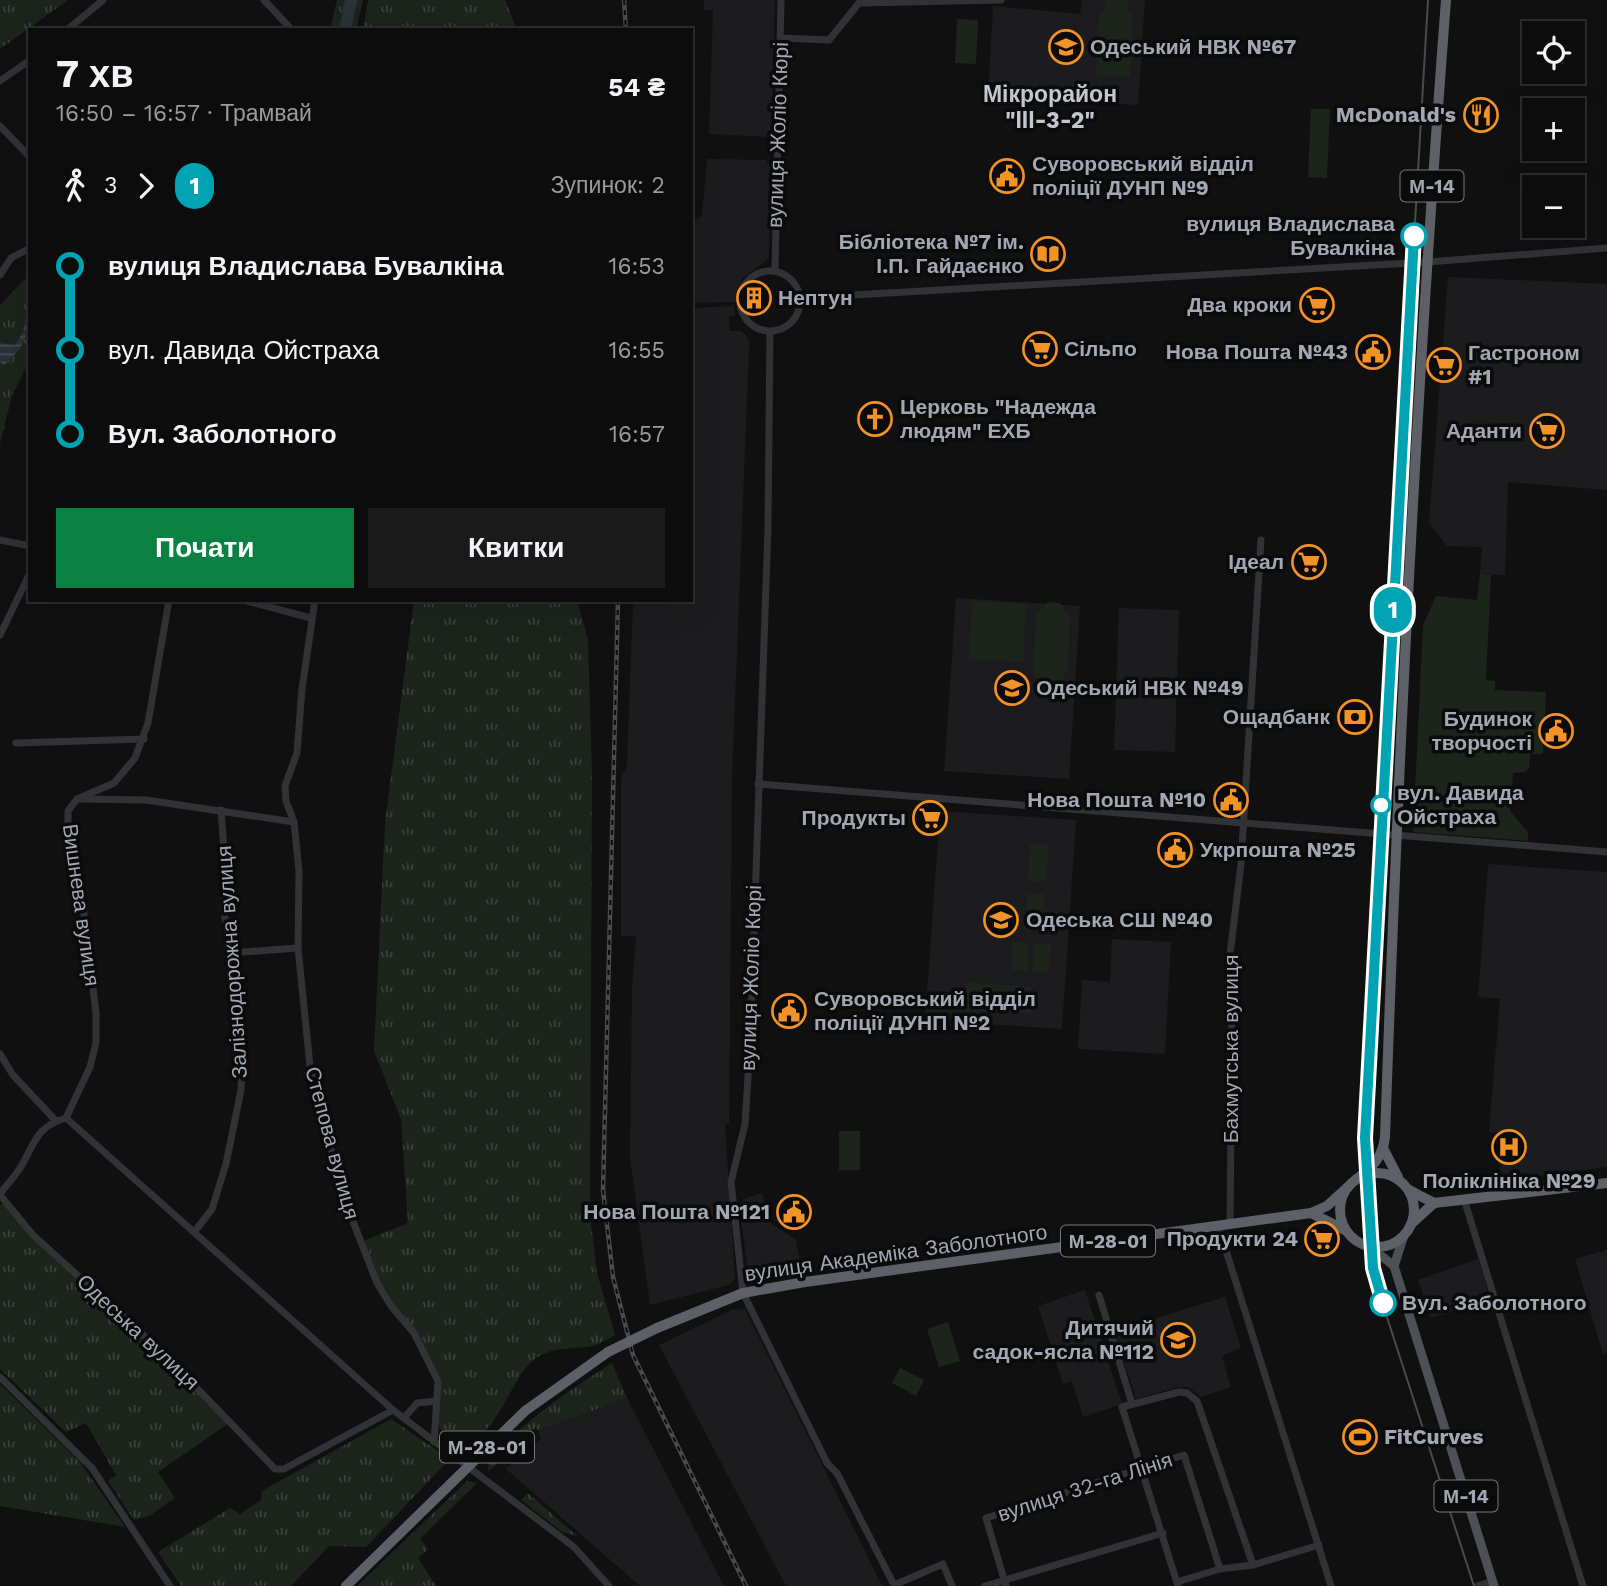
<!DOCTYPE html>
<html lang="uk">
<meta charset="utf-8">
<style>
body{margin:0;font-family:"Work Sans",sans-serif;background:#1a1a1b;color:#f1f3f6;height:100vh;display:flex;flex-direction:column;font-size:26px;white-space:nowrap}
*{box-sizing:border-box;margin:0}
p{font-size:23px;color:#9a9b9d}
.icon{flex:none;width:38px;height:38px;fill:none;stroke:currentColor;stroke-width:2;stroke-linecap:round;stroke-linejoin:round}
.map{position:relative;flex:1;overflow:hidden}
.details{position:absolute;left:28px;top:28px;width:665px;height:574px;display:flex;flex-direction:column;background:#0c0c0d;border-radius:0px;box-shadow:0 7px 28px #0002,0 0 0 2px #2c2c2e}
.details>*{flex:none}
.badge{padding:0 14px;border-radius:23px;font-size:24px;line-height:46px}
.tools{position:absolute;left:1522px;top:21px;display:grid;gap:14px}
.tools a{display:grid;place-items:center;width:63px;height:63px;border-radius:0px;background:#0c0c0d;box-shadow:0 7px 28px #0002,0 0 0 2px #2c2c2e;font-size:35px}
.map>.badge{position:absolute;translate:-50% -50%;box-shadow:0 0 0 4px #fff}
.legs{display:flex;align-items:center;gap:10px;height:77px;padding:0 28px;font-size:23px}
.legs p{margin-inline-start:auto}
.head{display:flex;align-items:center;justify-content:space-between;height:119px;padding:0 28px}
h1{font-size:38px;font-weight:700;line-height:52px}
.primary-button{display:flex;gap:14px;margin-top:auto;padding:14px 28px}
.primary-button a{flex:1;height:80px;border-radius:0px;background:#0b8043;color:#fff;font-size:28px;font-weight:700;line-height:80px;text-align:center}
.primary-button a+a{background:#1a1a1b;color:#f1f3f6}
ul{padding:0 28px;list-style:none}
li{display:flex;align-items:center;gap:24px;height:84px;font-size:26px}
li i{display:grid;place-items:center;width:10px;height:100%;margin:0 9px;background:currentColor}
li i::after{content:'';width:18px;height:18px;margin:-9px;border:5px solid;border-radius:50%;background:#0c0c0d}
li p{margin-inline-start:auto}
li:first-child i{background:linear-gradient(#0000 50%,currentColor 0)}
li:last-child i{background:linear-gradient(currentColor 50%,#0000 0)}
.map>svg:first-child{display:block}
</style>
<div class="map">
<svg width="1607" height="1586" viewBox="0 0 1607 1586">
<defs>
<pattern id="grass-tufts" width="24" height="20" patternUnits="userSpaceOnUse" patternTransform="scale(1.75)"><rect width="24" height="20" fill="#1c241c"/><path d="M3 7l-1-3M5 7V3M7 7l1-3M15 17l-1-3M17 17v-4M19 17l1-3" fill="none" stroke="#3a413b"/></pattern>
<pattern id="wetland-marsh" width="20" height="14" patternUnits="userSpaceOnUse" patternTransform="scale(1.75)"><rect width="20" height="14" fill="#1c241c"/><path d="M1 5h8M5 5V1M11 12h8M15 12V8" fill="none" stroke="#3a413b"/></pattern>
<pattern id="water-rules" width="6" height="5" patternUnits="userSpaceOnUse" patternTransform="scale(1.75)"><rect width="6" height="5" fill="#283237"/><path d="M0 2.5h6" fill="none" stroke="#444d52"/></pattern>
</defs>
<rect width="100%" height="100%" fill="#101011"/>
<g fill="#1c1c1e">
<polygon points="704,0 775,0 771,137 709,134 713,10 704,10"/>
<polygon points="1082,0 1145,0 1138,105 988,97 993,6 1080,14"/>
<polygon points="707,159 767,160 767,164 771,164 769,258 742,279 736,302 691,303 691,224 702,215"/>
<polygon points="1448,277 1607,284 1607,490 1508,482 1505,575 1480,574 1482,547 1447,546 1429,523"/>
<polygon points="734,306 735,315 729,316 730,331 742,331 749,340 749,348 732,779 729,1123 725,1124 735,1279 729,1285 650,1305 630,1158 632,987 636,936 621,936 621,779 627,765 633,600 691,600 691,308"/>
<polygon points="956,598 1080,606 1069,779 944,771"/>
<polygon points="1119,608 1179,610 1175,752 1114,750"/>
<polygon points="940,811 1076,820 1062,1029 925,1020"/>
<polygon points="1488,864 1607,872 1607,1167 1499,1181 1503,1133 1489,1132 1500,999 1478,997"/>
<polygon points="1112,939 1171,942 1165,1054 1078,1049 1082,980 1110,982"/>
<polygon points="762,1193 771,1223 796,1240 801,1266 753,1273 747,1264 739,1206 744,1199"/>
<polygon points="1607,1250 1607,1352 1603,1354 1575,1259"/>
<polygon points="1478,1259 1488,1291 1477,1295 1480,1302 1431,1318 1418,1280"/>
<polygon points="1085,1290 1122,1404 1083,1417 1072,1381 1063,1384 1038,1306"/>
<polygon points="1225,1297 1241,1348 1222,1356 1231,1387 1201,1397 1188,1387 1174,1388 1136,1399 1114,1331"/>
<polygon points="745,1309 821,1462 882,1586 786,1586 659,1345 732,1310"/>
<polygon points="627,1398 724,1586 640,1586 506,1469 541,1438 538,1431"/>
</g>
<g fill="url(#grass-tufts)">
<polygon points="0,0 68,0 0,49"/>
<polygon points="337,0 363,0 356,30 330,30"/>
<polygon points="368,0 505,0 517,30 363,30"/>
<polygon points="30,274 30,359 12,396 0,443 0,305"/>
<path d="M414,600H577L588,640L592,775L590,1217L597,1273L615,1335C609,1338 602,1343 596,1345C573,1351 550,1344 530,1363C506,1387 489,1462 444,1439L436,1417L439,1388L414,1333L391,1306L361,1242L408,1223L401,1119L374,1051L385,823Z"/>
<polygon points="6,1203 33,1235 232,1421 158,1472 175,1498 149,1516 134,1520 108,1481 116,1475 86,1423 66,1432 0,1369 0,1205"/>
<path d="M612,1363L627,1398L538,1431L536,1427L488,1472L489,1461C523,1421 568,1391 612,1363Z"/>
<polygon points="0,1384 80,1462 125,1527 0,1506"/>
<polygon points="391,1419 441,1453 445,1464 366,1547 329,1546 291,1586 181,1586 158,1552 230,1508 240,1514 261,1500 262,1491"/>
<polygon points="467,1481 477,1483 420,1539 428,1549 418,1558 436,1586 357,1586"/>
<polygon points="528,1493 577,1536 562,1532 521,1500"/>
</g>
<polygon fill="url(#wetland-marsh)" points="344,0 356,0 350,30 341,30"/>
<g fill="#1c241c">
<polygon points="1105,0 1128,0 1127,12 1133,13 1130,77 1096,75 1099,12 1120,12 1105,11"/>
<polygon points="957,19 978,20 976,64 955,63"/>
<polygon points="1311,109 1330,109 1327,178 1308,177"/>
<polygon points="1480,574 1491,575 1486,680 1495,681 1495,690 1546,692 1543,754 1530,754 1529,768 1525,772 1513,773 1510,811 1528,832 1528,841 1413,832 1423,625 1436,596 1477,600"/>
<polygon points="972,601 1026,604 1023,662 969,659"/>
<polygon points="1048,602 1060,603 1070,618 1068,667 1064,678 1050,685 1035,677 1033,667 1036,615"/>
<polygon points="1030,844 1049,845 1046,881 1028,881"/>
<polygon points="1027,894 1044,894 1042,931 1026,931"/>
<polygon points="1012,942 1029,943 1028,971 1011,970"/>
<polygon points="1034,943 1051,944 1049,972 1032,972"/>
<polygon points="966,982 1032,987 1031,1014 964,1010"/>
<rect x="839" y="1131" width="21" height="39"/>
<polygon points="948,1322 960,1361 939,1367 927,1329"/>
<polygon points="900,1368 924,1380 916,1396 892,1383"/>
</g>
<path fill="url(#water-rules)" d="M30,301C30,329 27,346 4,365L0,362V343L15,345L23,332Z"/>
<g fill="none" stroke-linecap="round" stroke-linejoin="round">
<polyline stroke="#283237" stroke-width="12" points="345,30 351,0"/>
<g stroke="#313236" stroke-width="7">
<polyline points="264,0 292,30"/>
<polyline points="67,30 103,0"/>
<polyline points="781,38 829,40 859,3 1001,0"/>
<polyline points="0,81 30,60"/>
<polyline points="0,126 30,157"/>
<polyline points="775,270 781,0"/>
<circle cx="770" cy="301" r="30"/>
<polyline points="0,275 11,258 30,248"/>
<polyline points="801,298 1428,262 1607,248"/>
<polyline points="770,332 768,527 750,1046 745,1124 731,1182 743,1293 827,1463 837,1473 894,1585 943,1564 952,1586"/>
<polyline points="0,540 30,546"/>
<polyline points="243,600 311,618"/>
<polyline points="315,600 302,689 297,753 285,786 286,801 294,822 299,871 298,948 310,1066 324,1128 354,1224 377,1283 391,1306 414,1333 438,1381 434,1442"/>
<polyline points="0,635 30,573"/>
<polyline points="16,743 144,739"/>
<polyline points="758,784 1607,852"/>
<polyline points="77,799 146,800 294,822"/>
<polyline points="230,953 298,948"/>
<polyline points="0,1054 13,1075 56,1121"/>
<polyline points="66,1118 393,1410 574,1547 609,1586"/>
<path d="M0,1194C6,1185 14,1178 20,1168C35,1144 35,1127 66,1118L90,1067L96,1043V1013L82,898L68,826V811L77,799L114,783L135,758L148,723L169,600"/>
<polyline points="0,1195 33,1235 161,1351 275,1469 284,1469 393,1410"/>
<polyline points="1464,1199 1583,1586"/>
<polyline points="1230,1224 1232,1027 1228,971 1241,864 1261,540"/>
<polyline points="1218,1225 1331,1586"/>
<polyline points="195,1231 212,1209 226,1164 241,1090 242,1054 224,910 225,865 221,810"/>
<polyline points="1099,1295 1132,1404"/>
<polyline points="0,1377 92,1468 170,1586"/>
<polyline points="404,1418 417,1403 437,1401"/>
<polyline points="1177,1582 1220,1569 1253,1565 1319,1545"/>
<polyline points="985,1586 1163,1533"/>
<polyline points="1006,1586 986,1518 1184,1455 1220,1569"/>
<polyline points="1178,1586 1122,1407 1179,1392 1187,1393 1197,1401 1253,1565"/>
<polyline points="1477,1586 1493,1581"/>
</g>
<g stroke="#4d5055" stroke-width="9">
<polyline points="1369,1246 1394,1266 1494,1586"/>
<polyline points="1394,1266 1404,1235"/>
</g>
<g stroke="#5d6167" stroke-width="10">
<polyline points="1384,1150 1398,1177"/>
<circle cx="1377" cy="1210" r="37"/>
<path d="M1357,1179C1372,1167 1383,1157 1385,1137C1398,758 1417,378 1446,0"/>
<polyline points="1409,1190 1434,1203 1607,1183"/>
<polyline points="1311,1213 1345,1230"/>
<polyline points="1411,1224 1434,1203"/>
<polyline points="657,1328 743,1293 805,1282 1311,1213 1327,1206 1348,1187"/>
<polyline points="346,1586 525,1411 608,1352"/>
</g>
<polyline stroke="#484b4f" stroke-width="2" points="1428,0 1381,805 1365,1152 1374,1277 1474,1586"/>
<g stroke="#484b4f" stroke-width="4.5">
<g id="rail">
<polyline points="624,0 626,30"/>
<polyline points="618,600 603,1190 613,1277 633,1355 746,1586"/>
</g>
</g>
<use href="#rail" stroke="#0b0b0c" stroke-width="2" stroke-dasharray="5" stroke-linecap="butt"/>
<polyline stroke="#5d6167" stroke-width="10" points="608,1352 657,1328"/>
</g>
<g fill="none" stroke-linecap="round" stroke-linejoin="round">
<g stroke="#fff" stroke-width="16">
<polyline id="line-1" points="1383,1303 1373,1268 1365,1138 1414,236"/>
</g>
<use href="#line-1" stroke="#00a3b4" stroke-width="10"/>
</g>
<defs>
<g id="school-ring" transform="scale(1.75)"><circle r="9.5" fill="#0b0b0c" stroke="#f39226" stroke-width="1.5"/><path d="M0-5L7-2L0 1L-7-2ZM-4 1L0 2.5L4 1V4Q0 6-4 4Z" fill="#f39226"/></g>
<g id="restaurant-ring" transform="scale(1.75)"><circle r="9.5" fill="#0b0b0c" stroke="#f39226" stroke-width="1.5"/><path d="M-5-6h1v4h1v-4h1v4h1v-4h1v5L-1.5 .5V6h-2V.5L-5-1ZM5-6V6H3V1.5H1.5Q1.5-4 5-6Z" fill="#f39226"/></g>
<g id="civic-ring" transform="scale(1.75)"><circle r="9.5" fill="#0b0b0c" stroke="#f39226" stroke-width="1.5"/><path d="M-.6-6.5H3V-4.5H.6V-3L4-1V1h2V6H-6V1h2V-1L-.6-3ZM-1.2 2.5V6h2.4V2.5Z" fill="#f39226"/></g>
<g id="library-ring" transform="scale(1.75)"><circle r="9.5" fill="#0b0b0c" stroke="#f39226" stroke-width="1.5"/><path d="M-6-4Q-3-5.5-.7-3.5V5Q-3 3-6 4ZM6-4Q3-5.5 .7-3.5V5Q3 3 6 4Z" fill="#f39226"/></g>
<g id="building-ring" transform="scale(1.75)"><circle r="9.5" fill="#0b0b0c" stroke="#f39226" stroke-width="1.5"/><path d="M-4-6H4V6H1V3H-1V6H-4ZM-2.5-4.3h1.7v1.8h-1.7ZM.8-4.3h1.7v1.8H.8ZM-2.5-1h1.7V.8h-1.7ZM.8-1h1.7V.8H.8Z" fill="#f39226"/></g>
<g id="supermarket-ring" transform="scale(1.75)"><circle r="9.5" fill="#0b0b0c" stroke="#f39226" stroke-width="1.5"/><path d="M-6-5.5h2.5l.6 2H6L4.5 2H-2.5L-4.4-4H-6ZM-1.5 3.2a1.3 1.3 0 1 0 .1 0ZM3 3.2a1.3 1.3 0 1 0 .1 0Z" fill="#f39226"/></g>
<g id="church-ring" transform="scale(1.75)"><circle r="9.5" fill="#0b0b0c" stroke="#f39226" stroke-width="1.5"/><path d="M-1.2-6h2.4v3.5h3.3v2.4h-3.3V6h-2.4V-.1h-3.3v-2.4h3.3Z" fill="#f39226"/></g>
<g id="bank-ring" transform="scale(1.75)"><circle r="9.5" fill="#0b0b0c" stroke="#f39226" stroke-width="1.5"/><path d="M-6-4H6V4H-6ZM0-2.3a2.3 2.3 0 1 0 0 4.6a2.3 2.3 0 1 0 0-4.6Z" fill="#f39226"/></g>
<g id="hospital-ring" transform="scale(1.75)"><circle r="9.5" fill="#0b0b0c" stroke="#f39226" stroke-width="1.5"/><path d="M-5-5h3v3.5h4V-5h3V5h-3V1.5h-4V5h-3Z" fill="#f39226"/></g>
<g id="stadium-ring" transform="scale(1.75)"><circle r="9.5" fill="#0b0b0c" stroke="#f39226" stroke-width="1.5"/><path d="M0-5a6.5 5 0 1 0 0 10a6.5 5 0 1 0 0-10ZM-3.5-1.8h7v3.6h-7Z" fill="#f39226"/></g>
</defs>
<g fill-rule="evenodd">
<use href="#school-ring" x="1066" y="47"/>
<use href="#restaurant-ring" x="1481" y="115"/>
<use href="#civic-ring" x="1007" y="176"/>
<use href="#library-ring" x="1048" y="254"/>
<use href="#building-ring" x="754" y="298"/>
<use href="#supermarket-ring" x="1317" y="305"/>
<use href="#supermarket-ring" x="1040" y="349"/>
<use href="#civic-ring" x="1373" y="352"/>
<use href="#supermarket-ring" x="1444" y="365"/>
<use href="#church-ring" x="875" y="419"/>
<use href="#supermarket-ring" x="1547" y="431"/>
<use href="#supermarket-ring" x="1309" y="562"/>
<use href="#school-ring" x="1012" y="688"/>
<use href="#bank-ring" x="1355" y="717"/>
<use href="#civic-ring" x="1556" y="731"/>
<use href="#civic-ring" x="1231" y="800"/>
<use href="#supermarket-ring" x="930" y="818"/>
<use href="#civic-ring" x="1175" y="850"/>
<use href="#school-ring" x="1001" y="920"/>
<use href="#civic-ring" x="789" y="1011"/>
<use href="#hospital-ring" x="1509" y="1147"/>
<use href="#civic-ring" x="794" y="1212"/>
<use href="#supermarket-ring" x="1322" y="1239"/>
<use href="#school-ring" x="1178" y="1340"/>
<use href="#stadium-ring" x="1360" y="1437"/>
</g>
<g fill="#fff" stroke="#00a3b4" stroke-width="3.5">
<circle cx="1414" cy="236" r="12"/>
<circle cx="1381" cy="805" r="9"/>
<circle cx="1383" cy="1303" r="12"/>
</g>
<g text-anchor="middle" stroke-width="7" stroke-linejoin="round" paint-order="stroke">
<g fill="#0b0b0c" stroke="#747980" stroke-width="2">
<rect x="1400.5" y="170.5" width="63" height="31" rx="5"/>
<rect x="1061" y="1225.5" width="94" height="31" rx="5"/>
<rect x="440" y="1431.5" width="94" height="31" rx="5"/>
<rect x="1434.5" y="1480.5" width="63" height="31" rx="5"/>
</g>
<g font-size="19" font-weight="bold" fill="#a1a8b2">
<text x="1432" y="193">М-14</text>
<text x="1108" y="1248">М-28-01</text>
<text x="487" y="1454">М-28-01</text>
<text x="1466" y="1503">М-14</text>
</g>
<g font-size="21" font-weight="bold" fill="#a1a8b2" stroke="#0b0b0c" text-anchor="end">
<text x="1090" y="54" text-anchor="start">Одеський НВК №67</text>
<text x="1456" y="122">McDonald's</text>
<text x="1032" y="171" text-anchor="start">Суворовський відділ<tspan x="1032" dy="24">поліції ДУНП №9</tspan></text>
<text x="1024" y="249">Бібліотека №7 ім.<tspan x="1024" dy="24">І.П. Гайдаєнко</tspan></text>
<text x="778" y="305" text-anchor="start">Нептун</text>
<text x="1292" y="312">Два кроки</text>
<text x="1064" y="356" text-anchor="start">Сільпо</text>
<text x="1348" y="359">Нова Пошта №43</text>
<text x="1468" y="360" text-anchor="start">Гастроном<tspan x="1468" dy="24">#1</tspan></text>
<text x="900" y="414" text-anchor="start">Церковь "Надежда<tspan x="900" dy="24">людям" ЕХБ</tspan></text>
<text x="1522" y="438">Аданти</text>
<text x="1284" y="569">Ідеал</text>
<text x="1036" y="695" text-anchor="start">Одеський НВК №49</text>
<text x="1330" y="724">Ощадбанк</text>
<text x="1532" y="726">Будинок<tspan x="1532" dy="24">творчості</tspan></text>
<text x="1206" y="807">Нова Пошта №10</text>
<text x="906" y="825">Продукты</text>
<text x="1200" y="857" text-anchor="start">Укрпошта №25</text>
<text x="1026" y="927" text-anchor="start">Одеська СШ №40</text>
<text x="814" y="1006" text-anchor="start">Суворовський відділ<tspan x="814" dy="24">поліції ДУНП №2</tspan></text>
<text x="1509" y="1188" text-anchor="middle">Поліклініка №29</text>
<text x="770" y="1219">Нова Пошта №121</text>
<text x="1298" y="1246">Продукти 24</text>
<text x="1154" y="1335">Дитячий<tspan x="1154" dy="24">садок-ясла №112</tspan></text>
<text x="1384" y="1444" text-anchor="start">FitCurves</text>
</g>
<g font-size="21" fill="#a1a8b2" stroke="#0b0b0c">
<text transform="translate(778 135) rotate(-88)" y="7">вулиця Жоліо Кюрі</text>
<text transform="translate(81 905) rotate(82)" y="7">Вишнева вулиця</text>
<text transform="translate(232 962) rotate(-94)" y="7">Залізнодорожна вулиця</text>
<text transform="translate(751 978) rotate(-88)" y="7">вулиця Жоліо Кюрі</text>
<text transform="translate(1231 1049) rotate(-90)" y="7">Бахмутська вулиця</text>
<text transform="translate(332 1143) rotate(75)" y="7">Степова вулиця</text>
<text transform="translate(896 1253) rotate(-8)" y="7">вулиця Академіка Заболотного</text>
<text transform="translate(138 1332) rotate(43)" y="7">Одеська вулиця</text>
<text transform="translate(1085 1487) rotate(-18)" y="7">вулиця 32-га Лінія</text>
</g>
<g font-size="21" font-weight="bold" fill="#a1a8b2" stroke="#0b0b0c" text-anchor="start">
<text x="1395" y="231" text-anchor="end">вулиця Владислава<tspan x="1395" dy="24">Бувалкіна</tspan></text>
<text x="1397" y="800">вул. Давида<tspan x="1397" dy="24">Ойстраха</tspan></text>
<text x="1402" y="1310">Вул. Заболотного</text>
</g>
<g font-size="23" font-weight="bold" fill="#c2c7ce" stroke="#0b0b0c">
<text x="1050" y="102">Мікрорайон<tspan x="1050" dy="26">"ІІІ-3-2"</tspan></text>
</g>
</g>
</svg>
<div class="tools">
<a><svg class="icon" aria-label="locate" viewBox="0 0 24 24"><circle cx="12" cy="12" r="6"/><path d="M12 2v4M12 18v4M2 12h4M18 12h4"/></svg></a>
<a>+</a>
<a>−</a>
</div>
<b class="badge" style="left:1393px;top:610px;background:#00a3b4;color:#fff">1</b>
<section class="details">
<div class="head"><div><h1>7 хв</h1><p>16:50 – 16:57 · Трамвай</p></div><b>54 ₴</b></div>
<div class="legs"><svg class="icon" aria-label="walk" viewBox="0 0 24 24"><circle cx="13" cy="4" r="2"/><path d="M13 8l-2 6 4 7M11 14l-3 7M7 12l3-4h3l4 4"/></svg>3<svg class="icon" aria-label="forward" viewBox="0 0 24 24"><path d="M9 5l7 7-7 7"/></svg><b class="badge" style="background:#00a3b4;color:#fff">1</b><p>Зупинок: 2</p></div>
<ul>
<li><i style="color:#00a3b4"></i><b>вулиця Владислава Бувалкіна</b><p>16:53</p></li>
<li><i style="color:#00a3b4"></i><span>вул. Давида Ойстраха</span><p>16:55</p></li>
<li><i style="color:#00a3b4"></i><b>Вул. Заболотного</b><p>16:57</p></li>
</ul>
<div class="primary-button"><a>Почати</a><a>Квитки</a></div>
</section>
</div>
